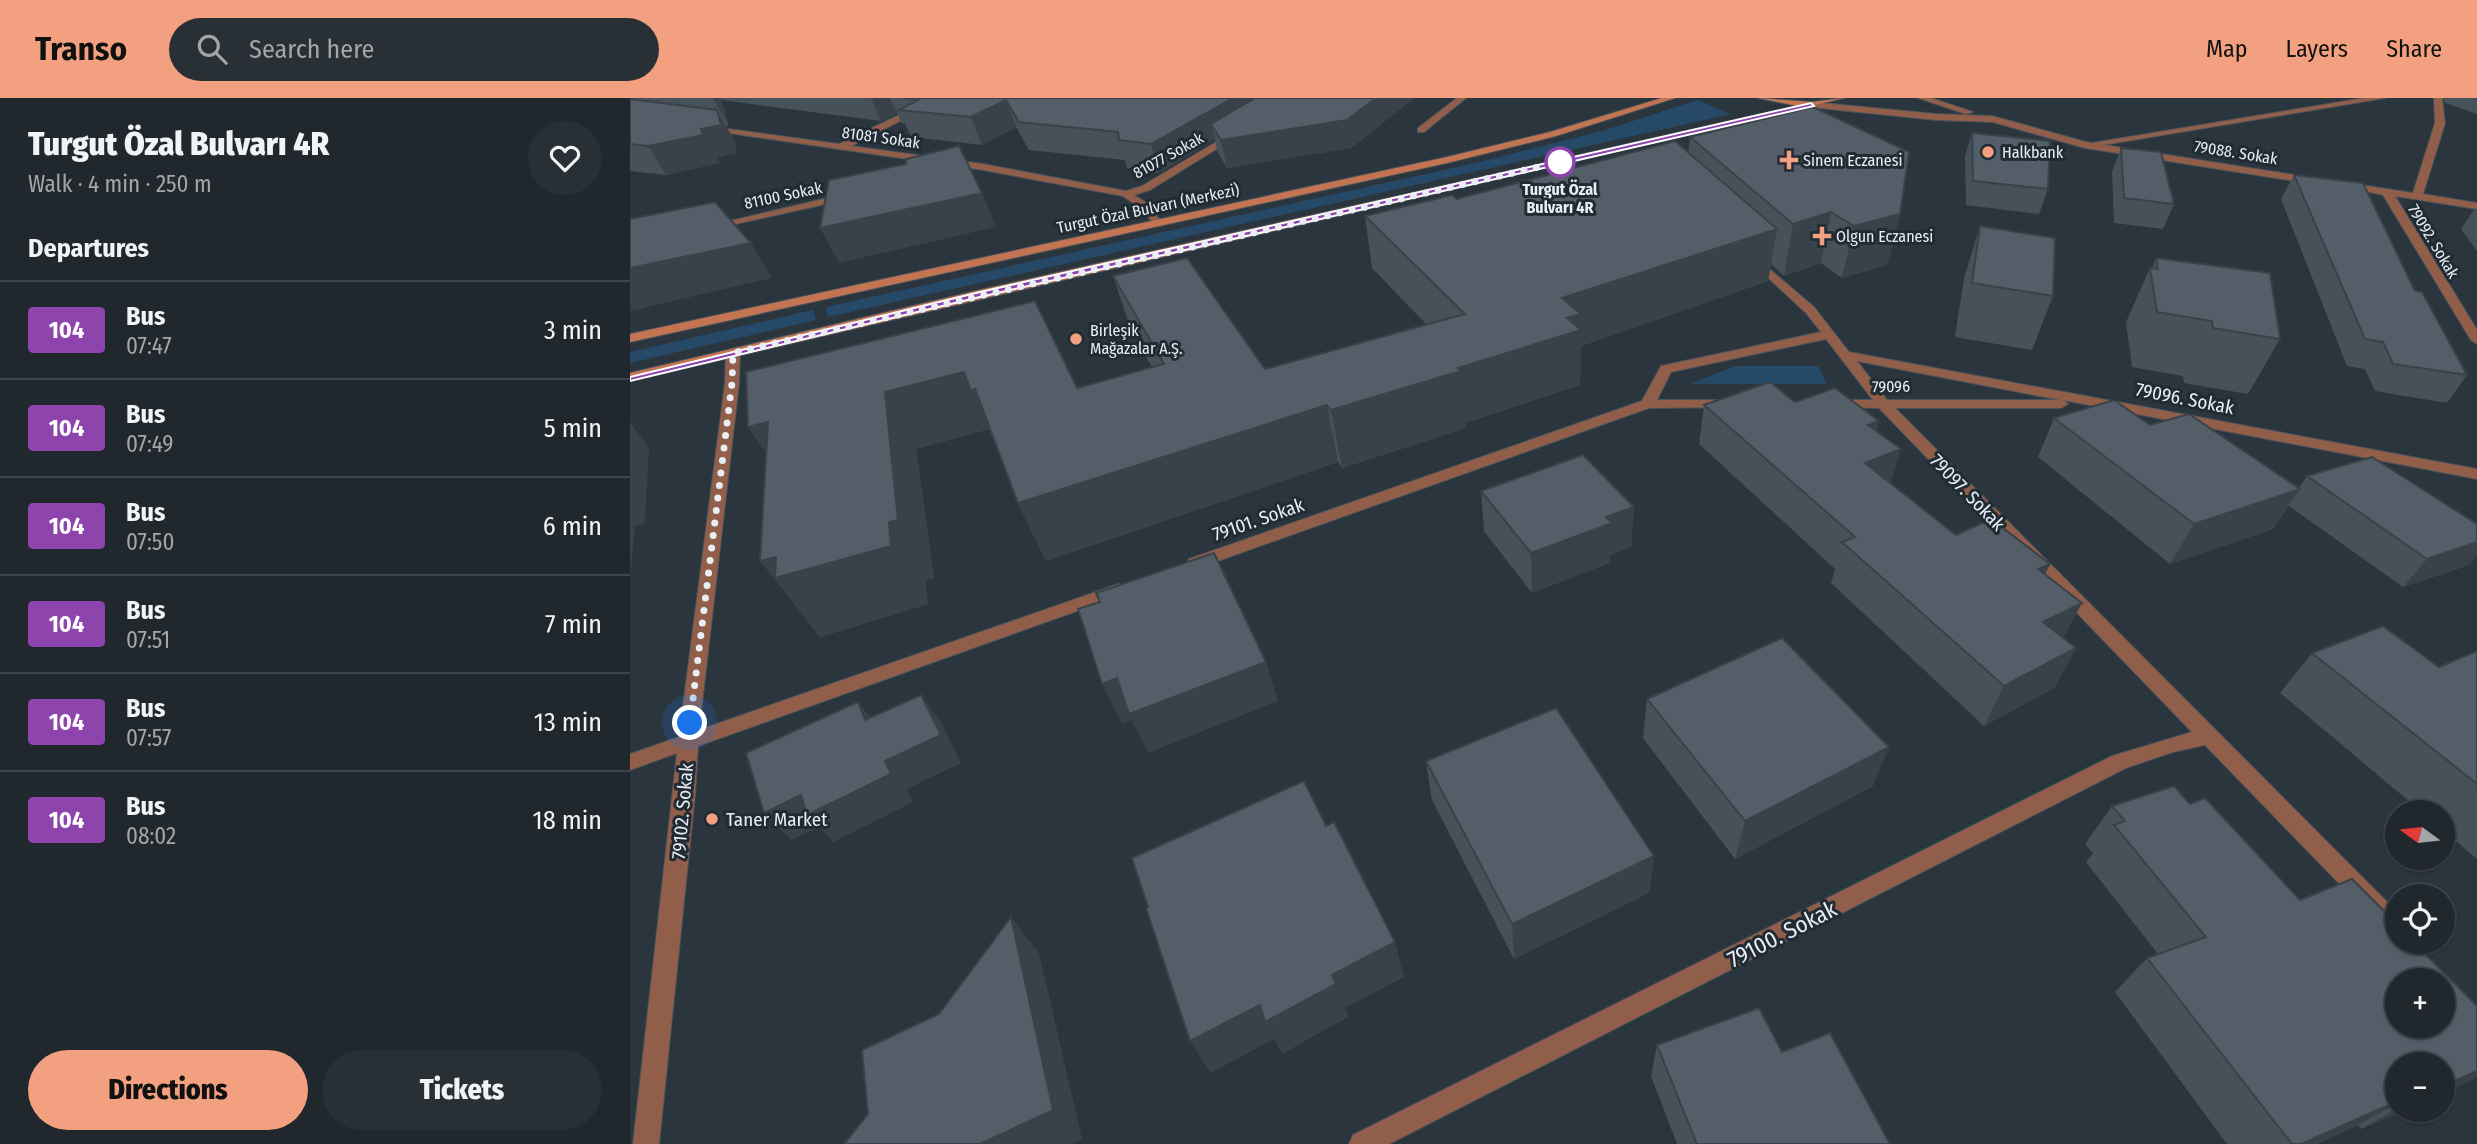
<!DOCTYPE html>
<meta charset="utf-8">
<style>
body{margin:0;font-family:"Fira Sans Condensed",sans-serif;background:#283036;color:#f1f3f6;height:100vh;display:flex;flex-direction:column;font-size:26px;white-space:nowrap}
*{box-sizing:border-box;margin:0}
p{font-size:23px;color:#a2a6aa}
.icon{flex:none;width:38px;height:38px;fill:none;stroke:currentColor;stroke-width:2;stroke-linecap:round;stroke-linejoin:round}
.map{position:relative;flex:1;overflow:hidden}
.details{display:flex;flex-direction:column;background:#20282e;width:630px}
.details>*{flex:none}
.badge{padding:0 14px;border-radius:5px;font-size:24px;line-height:46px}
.needle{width:46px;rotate:285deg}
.tools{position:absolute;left:1755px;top:702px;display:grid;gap:14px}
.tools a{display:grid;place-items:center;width:70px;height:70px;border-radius:50%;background:#20282e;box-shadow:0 2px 5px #0004,0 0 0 2px #3d444a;font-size:35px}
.you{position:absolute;width:35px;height:35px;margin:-18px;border:5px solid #fff;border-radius:50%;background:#1a73e8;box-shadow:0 0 0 10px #1a73e833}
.map>.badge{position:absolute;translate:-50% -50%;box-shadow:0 0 0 4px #fff}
h2{padding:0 28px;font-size:26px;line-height:63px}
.round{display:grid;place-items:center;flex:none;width:74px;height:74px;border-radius:37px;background:#283036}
.head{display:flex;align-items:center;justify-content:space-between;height:119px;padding:0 28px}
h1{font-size:33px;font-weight:800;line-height:52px}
.button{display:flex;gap:14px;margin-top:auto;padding:14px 28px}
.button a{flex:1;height:80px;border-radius:42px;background:#f2a07f;color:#111;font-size:28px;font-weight:800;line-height:80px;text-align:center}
.button a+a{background:#283036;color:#f1f3f6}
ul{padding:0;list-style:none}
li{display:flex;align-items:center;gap:21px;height:98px;padding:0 28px;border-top:2px solid #3d444a}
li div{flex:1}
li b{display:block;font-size:26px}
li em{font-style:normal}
li .badge{min-width:77px;font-weight:700;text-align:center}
header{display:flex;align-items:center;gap:42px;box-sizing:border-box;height:98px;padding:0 35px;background:#f2a07f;color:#111}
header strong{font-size:33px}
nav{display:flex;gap:38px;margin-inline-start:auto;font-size:24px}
.search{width:490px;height:63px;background:#283036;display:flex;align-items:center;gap:18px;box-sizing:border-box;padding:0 24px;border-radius:38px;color:#a2a6aa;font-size:26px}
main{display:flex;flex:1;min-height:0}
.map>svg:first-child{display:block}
</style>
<header>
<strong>Transo</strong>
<div class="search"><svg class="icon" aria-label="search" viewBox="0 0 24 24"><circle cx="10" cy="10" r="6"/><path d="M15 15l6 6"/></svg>Search here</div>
<nav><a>Map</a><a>Layers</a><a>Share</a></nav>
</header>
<main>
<section class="details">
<div class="head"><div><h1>Turgut Özal Bulvarı 4R</h1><p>Walk · 4 min · 250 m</p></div><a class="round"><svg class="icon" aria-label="heart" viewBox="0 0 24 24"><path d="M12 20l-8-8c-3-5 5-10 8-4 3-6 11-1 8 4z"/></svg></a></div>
<h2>Departures</h2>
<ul>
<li><span class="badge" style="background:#8e44ad;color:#fff">104</span><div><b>Bus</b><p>07:47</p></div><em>3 min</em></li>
<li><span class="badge" style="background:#8e44ad;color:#fff">104</span><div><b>Bus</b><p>07:49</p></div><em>5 min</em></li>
<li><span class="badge" style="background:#8e44ad;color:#fff">104</span><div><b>Bus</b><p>07:50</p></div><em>6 min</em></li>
<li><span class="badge" style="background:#8e44ad;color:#fff">104</span><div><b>Bus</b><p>07:51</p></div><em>7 min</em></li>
<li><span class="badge" style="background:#8e44ad;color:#fff">104</span><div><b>Bus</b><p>07:57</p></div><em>13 min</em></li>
<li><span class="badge" style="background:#8e44ad;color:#fff">104</span><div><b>Bus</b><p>08:02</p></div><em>18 min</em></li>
</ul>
<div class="button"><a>Directions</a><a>Tickets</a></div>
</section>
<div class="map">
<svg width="1847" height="1046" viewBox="0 0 1847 1046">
<rect width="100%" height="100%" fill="#2b353e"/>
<g fill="#264968">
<polygon points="1068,2 1101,16 198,219 196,209 850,64 975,32"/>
<polygon points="183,212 186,222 0,265 0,254"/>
<polygon points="1105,268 1188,268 1197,286 1060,286"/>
</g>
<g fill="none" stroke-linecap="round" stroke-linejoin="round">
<g stroke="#49535b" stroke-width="2">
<g id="service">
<polygon points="827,0 836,0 794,34 788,34 788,30"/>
<polygon points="1734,0 1755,0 1455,50 1450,47"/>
</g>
</g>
<g stroke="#49535b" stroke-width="2">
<g id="minor">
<polygon points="304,0 315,0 221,48 353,66 496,93 512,88 603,34 611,36 520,92 504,97 515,104 530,122 531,124 526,127 507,108 493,98 353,72 71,31 76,28 209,46"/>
<polygon points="1804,0 1812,0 1815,25 1793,96 1847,105 1847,111 1765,98 1847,232 1847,246 1841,242 1753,97 1707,87 1712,84 1783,95 1805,25"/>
<polygon points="1362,18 1456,44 1684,80 1689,83 1684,86 1455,50 1359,23 1359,19"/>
<polygon points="219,95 224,98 223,100 79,132 74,129"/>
<path d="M1123,157L1184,209L1219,254L1847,371V381L1433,302L1438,306L1431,310H1265L1768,815V841L1760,838L1575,647L1543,654L1496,670L759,1046H719L723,1037L1482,658L1562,634L1249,310L1199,309L1197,306L1204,302H1243L1196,241L1041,274L1027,302H1102L1109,306L1107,309L1019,310L571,469L565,471L557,465L559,461L1012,303L1031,268L1191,234L1176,215L1119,162L1117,160ZM1227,263L1430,302H1257Z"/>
<polygon points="103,251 110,255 109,285 69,632 483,488 489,486 497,492 495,496 68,648 65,697 29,1046 3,1046 47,655 0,672 0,656 49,639 95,285 96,255"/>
</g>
</g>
<g stroke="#49535b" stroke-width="2">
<g id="tertiary">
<polygon points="1288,0 1301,0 1343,14 1336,16"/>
<polygon points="1182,4 1306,16 1362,18 1367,21 1362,24 1306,22 1179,9 1178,7"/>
</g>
</g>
<g stroke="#49535b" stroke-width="2">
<g id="secondary">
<polygon points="1032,0 1045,0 926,38 817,65 0,244 0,236 817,59 920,34"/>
<polygon points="1128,0 1182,4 1214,0 0,283 0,275 350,192 1168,8"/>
</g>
</g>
<use href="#service" fill="#905e49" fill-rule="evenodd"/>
<use href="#minor" fill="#905e49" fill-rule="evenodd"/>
<use href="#tertiary" fill="#905e49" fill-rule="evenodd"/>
<use href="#secondary" fill="#c37452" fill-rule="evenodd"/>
</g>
<g fill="#475159">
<polygon points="0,0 784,0 721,50 597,70 587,53 585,41 529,75 497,70 495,62 399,52 386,29 352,47 281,39 275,26 271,25 267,15 251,23 91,2 99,28 96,28 103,40 107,55 88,59 89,65 36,77 0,73"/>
<polygon points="1813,0 1847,0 1847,16 1815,5"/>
<polygon points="1342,35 1418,91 1409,116 1336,107 1335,58"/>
<polygon points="1060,39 1270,116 1257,167 1212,180 1191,165 1154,178 1141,166 1138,183 951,248 950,287 835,325 836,330 712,370 708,364 416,463 388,405 359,331 286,351 304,480 295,482 298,506 190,539 176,521 175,521 136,355 447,290 522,269 501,232 483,178 635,271 797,227 742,170 735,118 1058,55"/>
<polygon points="1491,50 1544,106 1533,131 1484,125 1482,74"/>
<polygon points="1664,77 1785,193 1837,277 1817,305 1745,293 1735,271 1717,268 1651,101"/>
<polygon points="1845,110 1847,111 1847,153 1831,131"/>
<polygon points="1350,128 1423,198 1402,252 1325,239 1334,180"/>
<polygon points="1526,160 1650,241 1618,296 1554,285 1553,278 1502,269 1496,224 1520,170 1522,170"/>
<polygon points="1165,304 1246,333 1260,385 1326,437 1415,476 1433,540 1446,550 1424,590 1354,628 1201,485 1205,471 1069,346 1074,307"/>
<polygon points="1424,320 1520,327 1668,391 1677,378 1839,467 1773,489 1659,408 1643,431 1540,466 1408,359"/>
<polygon points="851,393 1004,409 1001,449 980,457 979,465 902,495 854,433"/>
<polygon points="1847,553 1847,761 1813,732 1813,714 1792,714 1650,595 1682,555 1809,569"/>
<polygon points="1017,601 1243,688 1105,761 1013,640"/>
<polygon points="796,663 1024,758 1019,795 884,861 802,702"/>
<polygon points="1560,706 1670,802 1847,908 1847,979 1813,995 1813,966 1768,966 1768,1012 1776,1012 1731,1031 1728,1027 1687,1046 1597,1046 1485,894 1517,860 1528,856 1456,764 1463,755 1455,746 1482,708"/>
<polygon points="1027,947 1152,954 1260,1046 1047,1046 1021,978"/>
</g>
<g fill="#3a4249">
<polygon points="83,0 90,0 91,2 99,28"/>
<polygon points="241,0 260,0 267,15 251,23"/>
<polygon points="603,0 654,0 581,26 585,41 529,75 521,46"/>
<polygon points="746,0 784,0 721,50 597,70 591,42"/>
<polygon points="376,2 386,29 352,47 341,19"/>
<polygon points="87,12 103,40 107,55 88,59 89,65 36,77 18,48 71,31"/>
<polygon points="352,95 366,129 209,165 190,130"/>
<polygon points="1201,114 1191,165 1154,178 1163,126"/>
<polygon points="1270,116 1257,167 1212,180 1224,128"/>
<polygon points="1147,131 1138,183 951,248 950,287 835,325 836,330 712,370 701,312 828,270 932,200"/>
<polygon points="121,145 142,180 0,213 0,170"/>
<polygon points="334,274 345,291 368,349 359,331 286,351 304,480 295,482 298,506 190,539 130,463 259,424 255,294"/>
<polygon points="697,307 708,364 416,463 388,405"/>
<polygon points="1249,323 1238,362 1238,327"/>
<polygon points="0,324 19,349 15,425 5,428 0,478"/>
<polygon points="138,324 158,387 118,329"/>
<polygon points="1271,351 1259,391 1235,365"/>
<polygon points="1670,391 1643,431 1540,466 1564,426"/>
<polygon points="1004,409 1001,449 980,457 979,465 902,495 901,455 976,419"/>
<polygon points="1847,444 1847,458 1839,467 1773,489 1797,461"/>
<polygon points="1420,466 1401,506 1408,471"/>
<polygon points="1452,505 1431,545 1413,524"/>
<polygon points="1446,550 1424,590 1354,628 1374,588"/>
<polygon points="636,564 648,603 518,655 502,622 492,626 472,586 487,580"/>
<polygon points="291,597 311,625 331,665 277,691 283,704 203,744 189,729 161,742 134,715 171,697 255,663"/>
<polygon points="228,604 250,632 235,622"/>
<polygon points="1259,649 1243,688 1105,761 1115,723"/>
<polygon points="1024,758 1019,795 884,861 882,826"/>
<polygon points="381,819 409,855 452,1041 442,1046 350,1046"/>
<polygon points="765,844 774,879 715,910 718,919 652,956 644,941 581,975 560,943 630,907 702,877"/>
<polygon points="1847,973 1847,979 1813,995 1813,988"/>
<polygon points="1768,1003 1768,1005 1728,1027 1687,1046 1671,1046"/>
<polygon points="1768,1010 1768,1012 1776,1012 1731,1031"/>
</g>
<g fill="#535e68" stroke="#3a4249" stroke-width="2" fill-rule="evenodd">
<polygon points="274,0 603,0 521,46 489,42 488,34 389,24 376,2 341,19 269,12 288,2"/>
<polygon points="625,0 746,0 717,22 591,42 581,26"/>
<polygon points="0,1 87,12 91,27 71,31 73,37 18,48 0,46"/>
<polygon points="1183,9 1279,54 1270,116 1224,128 1201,114 1163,126 1060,39"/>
<polygon points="1342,35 1420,43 1418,91 1343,83"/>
<polygon points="1045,43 1147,131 932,200 951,216 937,220 951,232 828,270 831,273 701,312 697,307 388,405 345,291 341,293 334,274 255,294 268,422 259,424 261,448 145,480 146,459 130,463 138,324 118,329 116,274 405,203 447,290 534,266 483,178 557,160 635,271 835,216 735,118 822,97 827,101"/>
<polygon points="329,48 352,95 190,130 199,82 276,66 276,61"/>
<polygon points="1491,50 1531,54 1544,106 1494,100"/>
<polygon points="1664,77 1733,85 1785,193 1792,194 1837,277 1763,266 1753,244 1735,241"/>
<polygon points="85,104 121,145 0,170 0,121"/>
<polygon points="1350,128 1425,140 1423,198 1342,185"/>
<polygon points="1526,160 1640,175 1650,241 1583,230 1582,223 1527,214 1520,170 1528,171"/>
<polygon points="1140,284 1165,304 1205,290 1249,323 1238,327 1271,351 1235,365 1326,437 1361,421 1420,466 1408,471 1452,505 1413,524 1446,550 1374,588 1212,444 1225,439 1074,307"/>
<polygon points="1484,302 1520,327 1559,316 1670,391 1564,426 1424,320"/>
<polygon points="953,357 1004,409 976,419 982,425 901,455 851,393"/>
<polygon points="1742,359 1847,426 1847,444 1797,461 1677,378"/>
<polygon points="584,455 636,564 499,616 487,580 472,586 448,511 470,504 466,495"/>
<polygon points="1753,528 1809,569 1847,553 1847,686 1682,555"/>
<polygon points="1152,540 1259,649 1115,723 1017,601"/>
<polygon points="291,597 311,637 255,663 261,676 177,717 171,697 134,715 116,655 228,604 235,622"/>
<polygon points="926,610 1024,758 882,826 796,663"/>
<polygon points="674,683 696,728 704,724 765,844 702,877 706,886 635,924 630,907 560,943 516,810 518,809 502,760"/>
<path d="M1544,688L1560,706L1575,700L1670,802L1722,781L1768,827V844H1783L1847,908V973L1813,988V966H1768V1003L1671,1046H1662L1517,860L1576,839L1484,727L1495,723L1482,708ZM1768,882H1813V928H1768Z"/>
<polygon points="381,819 423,1012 350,1046 214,1046 238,1016 232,952 309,916"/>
<polygon points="1129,910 1152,954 1200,935 1260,1046 1067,1046 1027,947"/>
</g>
<polygon fill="#8e44ad" stroke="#fff" stroke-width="2" points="1181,5 1184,8 350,199 0,283 0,279 350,194"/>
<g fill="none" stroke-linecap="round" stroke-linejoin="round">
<polyline stroke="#e8eef4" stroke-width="7" stroke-dasharray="0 12.6" points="60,625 102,285 103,255 930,64"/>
</g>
<g fill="#f2a07f" stroke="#212b34" stroke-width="2.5">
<circle cx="1358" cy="54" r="7"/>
<path d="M1155.5 51.5h7v7h7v7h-7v7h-7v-7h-7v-7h7z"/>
<path d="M1188.5 127.5h7v7h7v7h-7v7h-7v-7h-7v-7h7z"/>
<circle cx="446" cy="241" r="7"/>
<circle cx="82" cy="721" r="7"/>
</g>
<circle fill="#fff" stroke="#8e44ad" stroke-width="3.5" cx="930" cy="64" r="14"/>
<g text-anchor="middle" stroke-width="6" stroke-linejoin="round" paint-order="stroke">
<g font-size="16" fill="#e8eef4" stroke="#212b34">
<text transform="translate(251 39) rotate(8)" y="6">81081 Sokak</text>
<text transform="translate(1606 54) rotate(9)" y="6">79088. Sokak</text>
<text transform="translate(538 57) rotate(-29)" y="6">81077 Sokak</text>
<text transform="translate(153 97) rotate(-12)" y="6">81100 Sokak</text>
<text transform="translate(518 110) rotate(-12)" y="6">Turgut Özal Bulvarı (Merkezi)</text>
<text transform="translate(1804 143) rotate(59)" y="6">79092. Sokak</text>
<text transform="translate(1261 288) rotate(-1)" y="6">79096</text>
</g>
<g font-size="16" fill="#e8eef4" stroke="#212b34" text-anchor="start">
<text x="1372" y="60">Halkbank</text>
<text x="1173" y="68">Sinem Eczanesi</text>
<text x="1206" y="144">Olgun Eczanesi</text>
<text x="460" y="238">Birleşik<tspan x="460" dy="18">Mağazalar A.Ş.</tspan></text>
</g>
<g font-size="16" font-weight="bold" fill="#e8eef4" stroke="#212b34">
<text x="930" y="97">Turgut Özal<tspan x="930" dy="18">Bulvarı 4R</tspan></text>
</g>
<g font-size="19" fill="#e8eef4" stroke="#212b34">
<text transform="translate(1555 300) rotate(11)" y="7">79096. Sokak</text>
<text transform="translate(1338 394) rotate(46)" y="7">79097. Sokak</text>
<text transform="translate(628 421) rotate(-19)" y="7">79101. Sokak</text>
<text transform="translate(52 713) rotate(-85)" y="7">79102. Sokak</text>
</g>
<g font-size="19" fill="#e8eef4" stroke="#212b34" text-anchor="start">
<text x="96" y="728">Taner Market</text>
</g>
<g font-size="23" fill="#e8eef4" stroke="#212b34">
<text transform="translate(1152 836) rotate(-27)" y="8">79100. Sokak</text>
</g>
</g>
</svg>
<div class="tools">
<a><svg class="needle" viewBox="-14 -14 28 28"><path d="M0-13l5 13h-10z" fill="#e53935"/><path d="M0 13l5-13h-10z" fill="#a2a6aa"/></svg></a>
<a><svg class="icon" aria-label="locate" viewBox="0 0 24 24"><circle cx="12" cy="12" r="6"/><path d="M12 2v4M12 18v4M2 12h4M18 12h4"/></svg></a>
<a>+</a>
<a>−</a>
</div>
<div class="you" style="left:60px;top:625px"></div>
</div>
</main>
